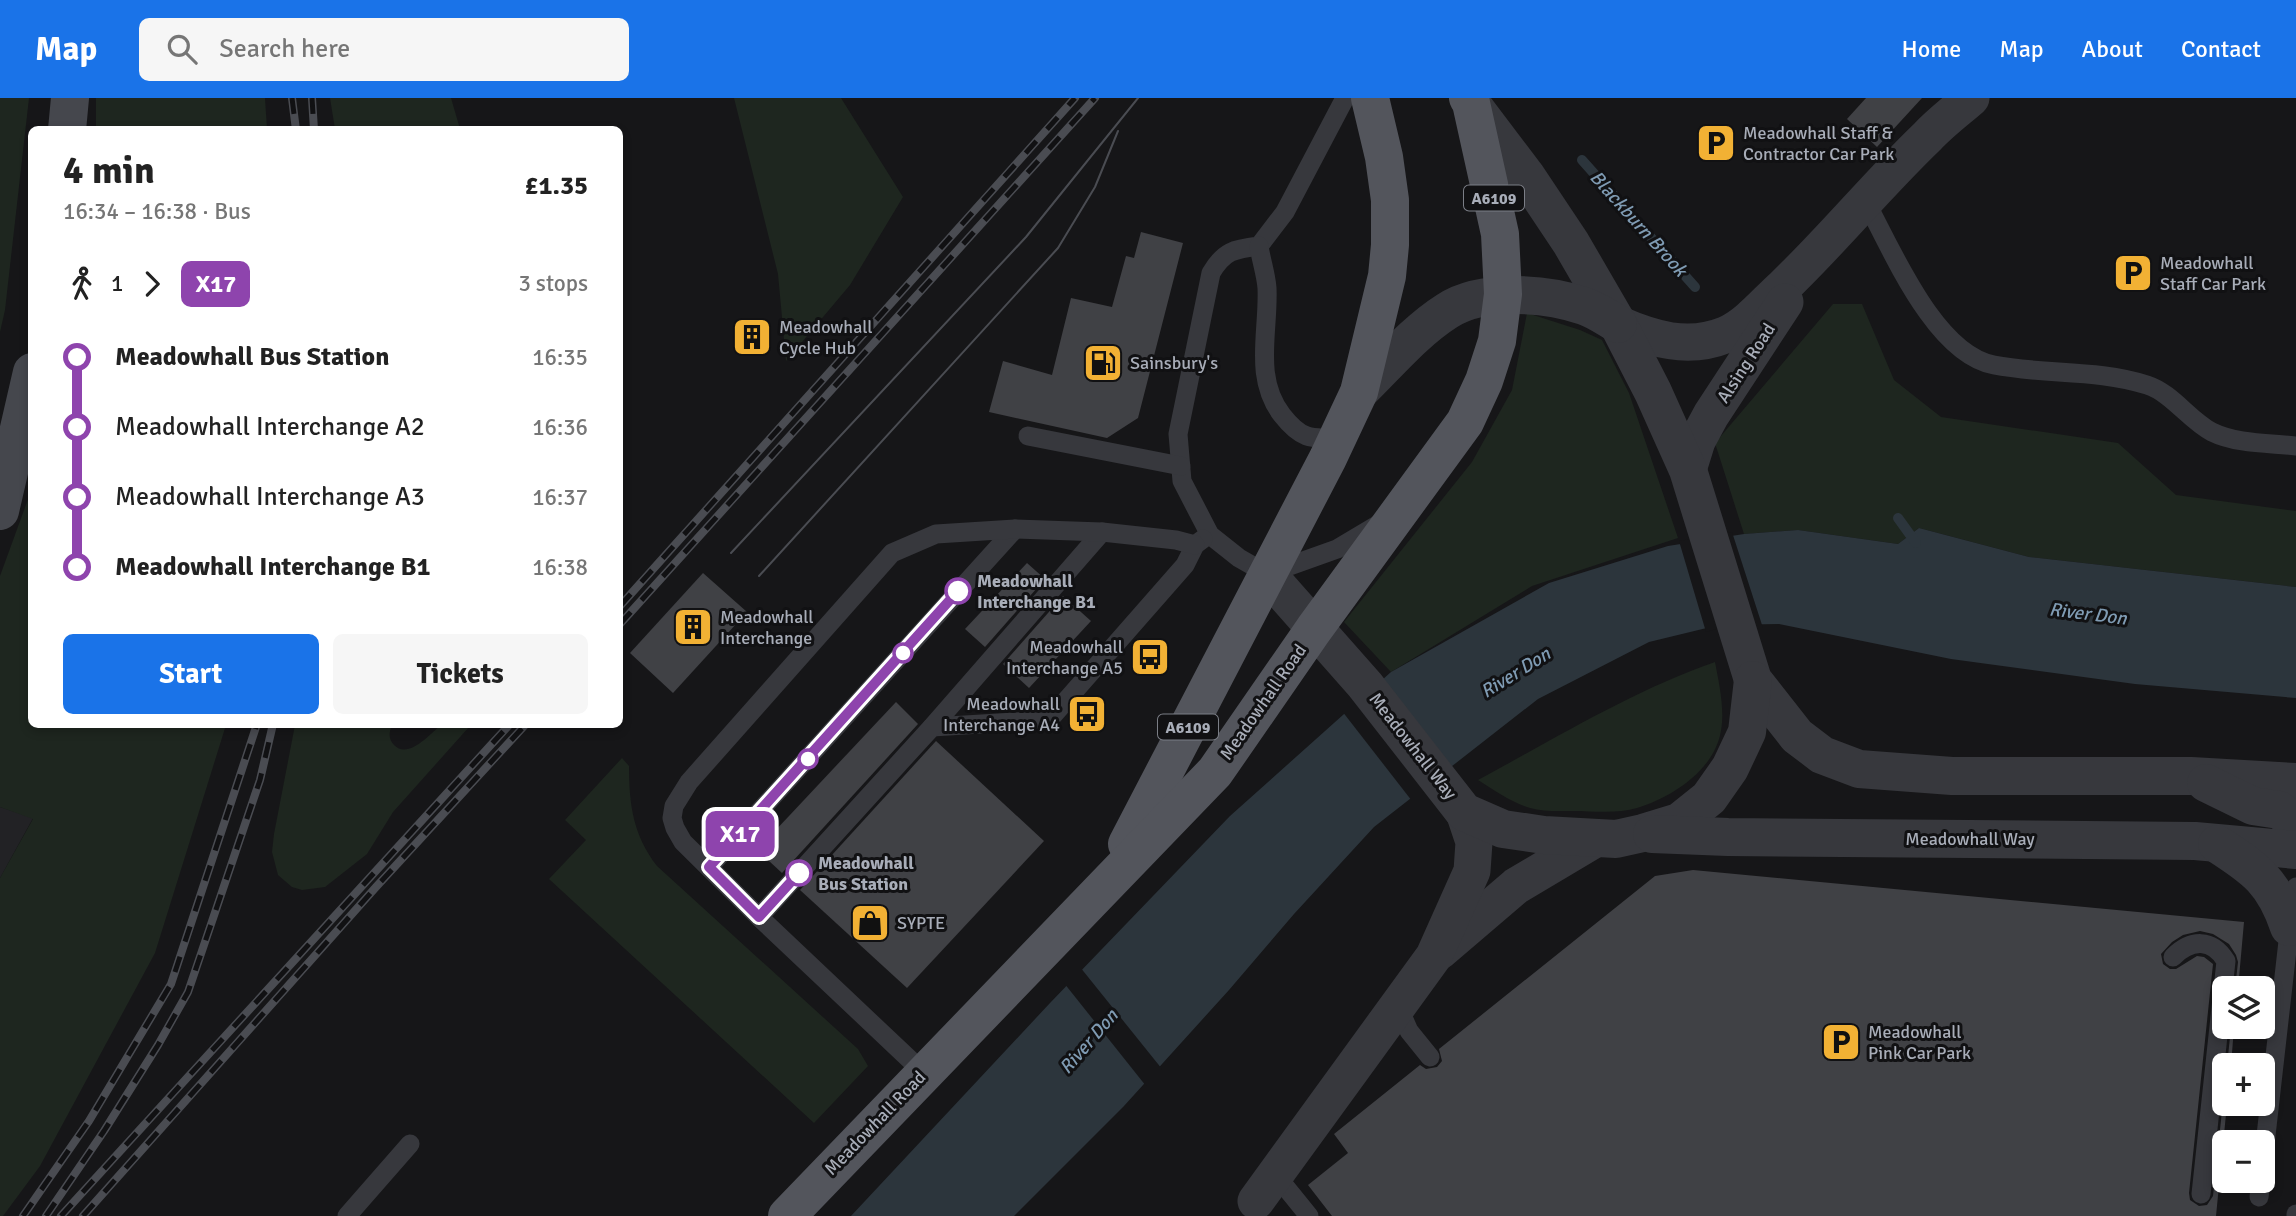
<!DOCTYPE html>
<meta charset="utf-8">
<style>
body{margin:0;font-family:Signika,sans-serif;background:#f6f6f6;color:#222;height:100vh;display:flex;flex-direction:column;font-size:26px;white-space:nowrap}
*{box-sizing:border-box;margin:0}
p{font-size:23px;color:#767676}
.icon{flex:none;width:38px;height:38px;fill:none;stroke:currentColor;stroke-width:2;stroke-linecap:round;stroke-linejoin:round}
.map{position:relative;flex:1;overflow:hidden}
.side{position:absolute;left:28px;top:28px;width:595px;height:602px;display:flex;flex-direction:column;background:#fff;border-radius:10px;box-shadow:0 4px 10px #0003}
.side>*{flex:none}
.badge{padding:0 14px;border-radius:10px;font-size:24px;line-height:46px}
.fabs{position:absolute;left:2212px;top:878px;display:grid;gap:14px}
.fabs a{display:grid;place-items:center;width:63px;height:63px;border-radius:10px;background:#fff;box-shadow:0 4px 10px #0003;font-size:35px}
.map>.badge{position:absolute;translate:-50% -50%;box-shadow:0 0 0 4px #fff}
.legs{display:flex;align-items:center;gap:10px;height:77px;padding:0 35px;font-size:23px}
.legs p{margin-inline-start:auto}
.headline{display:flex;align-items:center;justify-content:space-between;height:119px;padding:0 35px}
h1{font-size:38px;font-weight:700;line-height:52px}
.cta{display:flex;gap:14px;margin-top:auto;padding:14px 35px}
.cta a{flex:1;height:80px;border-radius:10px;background:#1a73e8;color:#fff;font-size:28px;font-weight:700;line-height:80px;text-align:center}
.cta a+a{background:#f6f6f6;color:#222}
ul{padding:0 35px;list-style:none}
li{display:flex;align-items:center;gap:24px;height:70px;font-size:26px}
li i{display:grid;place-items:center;width:10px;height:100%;margin:0 9px;background:currentColor}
li i::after{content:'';width:18px;height:18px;margin:-9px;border:5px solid;border-radius:50%;background:#fff}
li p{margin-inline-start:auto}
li:first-child i{background:linear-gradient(#0000 50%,currentColor 0)}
li:last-child i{background:linear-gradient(currentColor 50%,#0000 0)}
header{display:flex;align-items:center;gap:42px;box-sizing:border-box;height:98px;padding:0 35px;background:#1a73e8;color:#fff}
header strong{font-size:33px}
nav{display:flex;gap:38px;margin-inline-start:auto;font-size:24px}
.search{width:490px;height:63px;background:#f6f6f6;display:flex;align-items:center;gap:18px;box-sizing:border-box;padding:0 24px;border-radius:10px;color:#767676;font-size:26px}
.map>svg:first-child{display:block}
</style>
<header>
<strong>Map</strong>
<div class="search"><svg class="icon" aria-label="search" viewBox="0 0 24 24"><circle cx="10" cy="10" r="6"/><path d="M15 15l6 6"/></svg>Search here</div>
<nav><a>Home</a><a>Map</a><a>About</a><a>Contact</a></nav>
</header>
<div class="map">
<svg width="2296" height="1118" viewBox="0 0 2296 1118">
<rect width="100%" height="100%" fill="#161618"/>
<polygon fill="#222225" points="0,709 33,720 0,780"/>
<g fill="#1e261f">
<polygon points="0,0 29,0 5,212 0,234"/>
<polygon points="96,0 265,0 267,31 96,31"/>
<polygon points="330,0 451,0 460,31 335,31"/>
<polygon points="734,0 841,0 903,99 850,187 786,263 778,176"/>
<polygon points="1833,206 1862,206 1894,282 1941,319 2118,345 2176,397 2296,413 2296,489 2029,459 1919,430 1898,446 1798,432 1744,436 1715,345"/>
<polygon points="1527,215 1580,232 1602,242 1629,295 1678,440 1532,488 1391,574 1344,524 1472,364 1512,292"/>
<polygon points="31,393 32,626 226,627 155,855 40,1068 3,1118 0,1118 0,780 33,721 0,709 0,478"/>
<path d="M1715,564C1720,591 1728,623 1716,649C1703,679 1667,701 1637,710C1618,716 1593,713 1573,713C1560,713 1543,714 1530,710C1511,704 1495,693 1478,682C1556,640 1632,593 1715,564Z"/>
<path d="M295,627H392C389,634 388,641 394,647C408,662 430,636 441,627H467L469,629L393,714L367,756L325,789L302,792L292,789L278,777L272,754L274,736Z"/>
<path d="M622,660L629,668C629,706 633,737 657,768L858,951L868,968L814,1025L549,781L586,742L565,722Z"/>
</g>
<polygon fill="#2c353c" points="1919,430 2029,459 2296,489 2296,600 2135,586 1951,561 1779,526 1719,527 1649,544 1538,601 1374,729 1294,816 1229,892 1124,1008 1014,1118 851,1118 1050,905 1230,718 1391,574 1549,485 1668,448 1744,436 1798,432 1898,446"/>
<g fill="#161618">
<polygon points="1732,434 1763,530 1720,530 1706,534 1679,443"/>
<polygon points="1381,578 1453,670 1412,703 1342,613"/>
<polygon points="1080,869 1162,971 1146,988 1064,885"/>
</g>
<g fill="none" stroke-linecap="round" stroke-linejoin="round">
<g stroke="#2c353c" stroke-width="10">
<polyline points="1582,62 1695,189"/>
<polyline points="1898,420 1916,445"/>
</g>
</g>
<g fill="#404145">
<polygon points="1866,0 1922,0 1877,49 1847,21"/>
<polygon points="1141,134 1183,145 1138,320 1107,340 989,314 1003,263 1052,277 1071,200 1112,209 1126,158 1134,160"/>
<polygon points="1027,465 1045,481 985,549 965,531"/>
<polygon points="703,475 747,514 673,595 630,555"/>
<polygon points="1063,498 1091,523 1029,590 1003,566"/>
<polygon points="896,604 918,626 782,775 757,752"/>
<polygon points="936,643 1044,743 907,890 800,792"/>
<polygon points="1693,772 2244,824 2238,891 2235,891 2238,864 2236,857 2229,846 2213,836 2200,833 2183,837 2172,844 2161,856 2163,866 2170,871 2176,871 2197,858 2204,859 2213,866 2189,1095 2190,1102 2199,1108 2207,1107 2213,1098 2224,994 2224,1006 2227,1006 2216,1118 1332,1118 1308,1087 1348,1055 1334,1036 1420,967 1426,971 1437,969 1442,963 1439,951 1655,778"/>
<polygon points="2231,929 2234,929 2231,968 2227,968"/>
</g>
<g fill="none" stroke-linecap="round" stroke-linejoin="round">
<g stroke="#37383d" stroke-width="19">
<path d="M1345,0L1285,114L1259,148C1234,151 1224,153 1211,175L1178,336L1182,383L1210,437L1239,460L1267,476L1337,451L1379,426"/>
<path d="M1866,104C1892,152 1935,256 1994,267C2045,277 2097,271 2147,287C2172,295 2189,322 2212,334C2236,346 2270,345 2296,348"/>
<path d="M1259,148C1261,162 1266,176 1267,190C1269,234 1253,279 1282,317C1300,340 1310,342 1338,339"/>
<polyline points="1028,338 1181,368"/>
<polyline points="932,629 1049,622 1185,467 1195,447 1203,441"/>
<polyline points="709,769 1015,431"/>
<polyline points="759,819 932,629 1102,434"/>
<path d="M2173,859C2191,841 2212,840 2226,863L2201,1096"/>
<polyline points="1398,908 1409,933 1430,959"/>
<polyline points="923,974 759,819 683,744 675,730 672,720 674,708 689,684 892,455 936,436 1015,431 1102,434 1176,442 1195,447"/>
<polyline points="2263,1064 2293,799 2296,789"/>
<polyline points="1275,1076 1309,1118"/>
<polyline points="2259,1099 2261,1083"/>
<polyline points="347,1118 410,1046"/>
<polyline points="2296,1118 2296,1116"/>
</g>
<g stroke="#37383d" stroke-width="37">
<path d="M1618,226C1652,241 1688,252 1725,237C1748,227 1765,205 1783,189C1833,141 1877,87 1927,39C1940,25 1956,13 1971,0"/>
<polyline points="1688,372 1697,343 1711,317 1785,204"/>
<polyline points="1440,853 1516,788 1595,741"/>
<polyline points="1256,1103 1434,858 1472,773 1474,744 1464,714"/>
</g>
<g stroke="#37383d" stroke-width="38">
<polyline points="1471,5 1527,79 1571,145 1618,226 1653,294 1688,372 1753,582 1797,638 1822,657 1859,671 1952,678 2191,678 2296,684"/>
<path d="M1359,294C1387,267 1414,234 1447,213C1482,190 1546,195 1584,208C1596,212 1607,220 1618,226"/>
<polyline points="1267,476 1365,587 1464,714 1503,731 1544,737 1616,741 1643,735 1679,724 1709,700 1730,670 1747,634 1753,582"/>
<polyline points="2206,685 2253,708 2279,712 2296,725"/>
<polyline points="1652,736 1728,739 2195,743 2296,752"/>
<path d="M2217,746C2256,771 2274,784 2289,829"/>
</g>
<g stroke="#45474d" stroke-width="38">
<polyline points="67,32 70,0"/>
<polyline points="0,413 32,274"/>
</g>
<g stroke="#53555c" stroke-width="38">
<polyline points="1127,746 1328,360 1359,294 1387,178 1390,147 1390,102 1384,59 1370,0"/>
<polyline points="787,1118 1215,674 1314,531 1465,324 1484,283 1497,243 1503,196 1500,136 1471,5 1468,0"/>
</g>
<g stroke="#4a4c52" stroke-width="2">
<polyline points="731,455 1026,139 1138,0"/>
<polyline points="759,478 1058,150 1095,89 1118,33"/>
</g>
<g stroke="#4a4c52" stroke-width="8">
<g id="rail">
<polyline points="292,0 296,32"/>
<polyline points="312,0 314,32"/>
<polyline points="620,508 1075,0"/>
<polyline points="620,526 1095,0"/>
<polyline points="23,1118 89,1023 171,886 257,626"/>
<polyline points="46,1118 104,1033 158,947 188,894 260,682 273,626"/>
<polyline points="61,1118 510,626"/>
<polyline points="83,1118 376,789 526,626"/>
</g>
</g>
<use href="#rail" stroke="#111113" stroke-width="5" stroke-dasharray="16" stroke-linecap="butt"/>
</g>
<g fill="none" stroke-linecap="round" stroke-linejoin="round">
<g stroke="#fff" stroke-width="16">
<polyline id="line-1" points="799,775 759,819 709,769 958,493"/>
</g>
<use href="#line-1" stroke="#8e44ad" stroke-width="10"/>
</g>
<defs>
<g id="parking-square" transform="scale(2.0125)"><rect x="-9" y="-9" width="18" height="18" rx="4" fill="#f2b134" stroke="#111113"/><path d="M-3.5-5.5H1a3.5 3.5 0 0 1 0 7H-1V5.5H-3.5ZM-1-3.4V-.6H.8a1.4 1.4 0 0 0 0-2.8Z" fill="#111"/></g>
<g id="building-square" transform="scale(2.0125)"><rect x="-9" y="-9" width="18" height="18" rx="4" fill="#f2b134" stroke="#111113"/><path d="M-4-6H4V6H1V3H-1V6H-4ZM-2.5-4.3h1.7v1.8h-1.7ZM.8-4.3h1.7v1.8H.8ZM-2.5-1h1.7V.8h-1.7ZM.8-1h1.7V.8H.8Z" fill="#111"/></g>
<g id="fuel-square" transform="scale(2.0125)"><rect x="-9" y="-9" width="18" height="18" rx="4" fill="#f2b134" stroke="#111113"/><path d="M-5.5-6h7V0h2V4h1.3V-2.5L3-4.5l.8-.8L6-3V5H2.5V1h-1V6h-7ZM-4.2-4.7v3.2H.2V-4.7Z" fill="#111"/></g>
<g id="bus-square" transform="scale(2.0125)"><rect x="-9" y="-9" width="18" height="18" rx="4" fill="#f2b134" stroke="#111113"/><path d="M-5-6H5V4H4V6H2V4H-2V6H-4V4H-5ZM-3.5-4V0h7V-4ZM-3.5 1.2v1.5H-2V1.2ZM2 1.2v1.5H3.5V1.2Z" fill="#111"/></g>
<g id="shop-square" transform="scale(2.0125)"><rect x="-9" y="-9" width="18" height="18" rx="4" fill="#f2b134" stroke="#111113"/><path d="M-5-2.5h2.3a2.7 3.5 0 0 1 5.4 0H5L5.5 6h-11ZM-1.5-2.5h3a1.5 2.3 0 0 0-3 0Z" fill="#111"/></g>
</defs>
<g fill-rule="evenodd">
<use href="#parking-square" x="1716" y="45"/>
<use href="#parking-square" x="2133" y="175"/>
<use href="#building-square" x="752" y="239"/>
<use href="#fuel-square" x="1103" y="265"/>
<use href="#building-square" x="693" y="529"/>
<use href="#bus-square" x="1150" y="559"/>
<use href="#bus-square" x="1087" y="616"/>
<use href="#shop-square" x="870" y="825"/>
<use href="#parking-square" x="1841" y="944"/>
</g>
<g fill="#fff" stroke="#8e44ad" stroke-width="3.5">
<circle cx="958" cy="493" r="12"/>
<circle cx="903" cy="555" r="9"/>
<circle cx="808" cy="661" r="9"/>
<circle cx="799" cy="775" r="12"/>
</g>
<g text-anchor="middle" stroke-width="6" stroke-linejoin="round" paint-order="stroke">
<g fill="#111113" stroke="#7b7e86" stroke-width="2">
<rect x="1464" y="87.5" width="60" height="25" rx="5"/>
<rect x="1158" y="616.5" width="60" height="25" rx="5"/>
</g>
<g font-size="16" font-weight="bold" fill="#a8adb8">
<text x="1494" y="106">A6109</text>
<text x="1188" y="635">A6109</text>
</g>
<g font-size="18" fill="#a8adb8" stroke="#111113" text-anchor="start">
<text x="1743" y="41">Meadowhall Staff &amp;<tspan x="1743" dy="21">Contractor Car Park</tspan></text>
<text x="2160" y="171">Meadowhall<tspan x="2160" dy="21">Staff Car Park</tspan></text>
<text x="779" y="235">Meadowhall<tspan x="779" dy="21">Cycle Hub</tspan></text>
<text x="1130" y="271">Sainsbury's</text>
<text x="720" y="525">Meadowhall<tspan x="720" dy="21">Interchange</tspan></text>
<text x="1123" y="555" text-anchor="end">Meadowhall<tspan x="1123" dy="21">Interchange A5</tspan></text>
<text x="1060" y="612" text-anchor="end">Meadowhall<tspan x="1060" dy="21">Interchange A4</tspan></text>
<text x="897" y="831">SYPTE</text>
<text x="1868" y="940">Meadowhall<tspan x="1868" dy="21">Pink Car Park</tspan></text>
</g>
<g font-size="18" fill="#a8adb8" stroke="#111113">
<text transform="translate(1746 265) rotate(-57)" y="6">Alsing Road</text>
<text transform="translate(1263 604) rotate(-55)" y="6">Meadowhall Road</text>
<text transform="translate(1413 648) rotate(52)" y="6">Meadowhall Way</text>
<text x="1970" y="747">Meadowhall Way</text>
<text transform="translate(875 1025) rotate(-46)" y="6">Meadowhall Road</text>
</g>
<g font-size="18" font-weight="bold" fill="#a8adb8" stroke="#111113" text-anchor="start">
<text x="977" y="489">Meadowhall<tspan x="977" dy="21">Interchange B1</tspan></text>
<text x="818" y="771">Meadowhall<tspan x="818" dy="21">Bus Station</tspan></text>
</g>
<g font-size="19" font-style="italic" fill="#7f9bb3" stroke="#111113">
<text transform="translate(1639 125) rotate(48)" y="7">Blackburn Brook</text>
<text transform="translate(2088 515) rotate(7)" y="7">River Don</text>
<text transform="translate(1515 574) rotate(-32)" y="7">River Don</text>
<text transform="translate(1088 943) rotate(-49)" y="7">River Don</text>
</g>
</g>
</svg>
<div class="fabs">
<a><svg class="icon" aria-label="layers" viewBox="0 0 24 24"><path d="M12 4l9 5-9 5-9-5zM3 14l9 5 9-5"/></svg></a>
<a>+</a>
<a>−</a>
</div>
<b class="badge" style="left:740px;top:736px;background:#8e44ad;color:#fff">X17</b>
<section class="side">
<div class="headline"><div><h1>4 min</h1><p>16:34 – 16:38 · Bus</p></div><b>£1.35</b></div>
<div class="legs"><svg class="icon" aria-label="walk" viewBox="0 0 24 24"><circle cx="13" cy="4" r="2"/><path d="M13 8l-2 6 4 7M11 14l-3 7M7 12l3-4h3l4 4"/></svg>1<svg class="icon" aria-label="forward" viewBox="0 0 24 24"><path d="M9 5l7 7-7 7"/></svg><b class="badge" style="background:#8e44ad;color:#fff">X17</b><p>3 stops</p></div>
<ul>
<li><i style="color:#8e44ad"></i><b>Meadowhall Bus Station</b><p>16:35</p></li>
<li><i style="color:#8e44ad"></i><span>Meadowhall Interchange A2</span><p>16:36</p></li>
<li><i style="color:#8e44ad"></i><span>Meadowhall Interchange A3</span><p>16:37</p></li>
<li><i style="color:#8e44ad"></i><b>Meadowhall Interchange B1</b><p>16:38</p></li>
</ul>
<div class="cta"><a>Start</a><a>Tickets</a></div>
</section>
</div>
